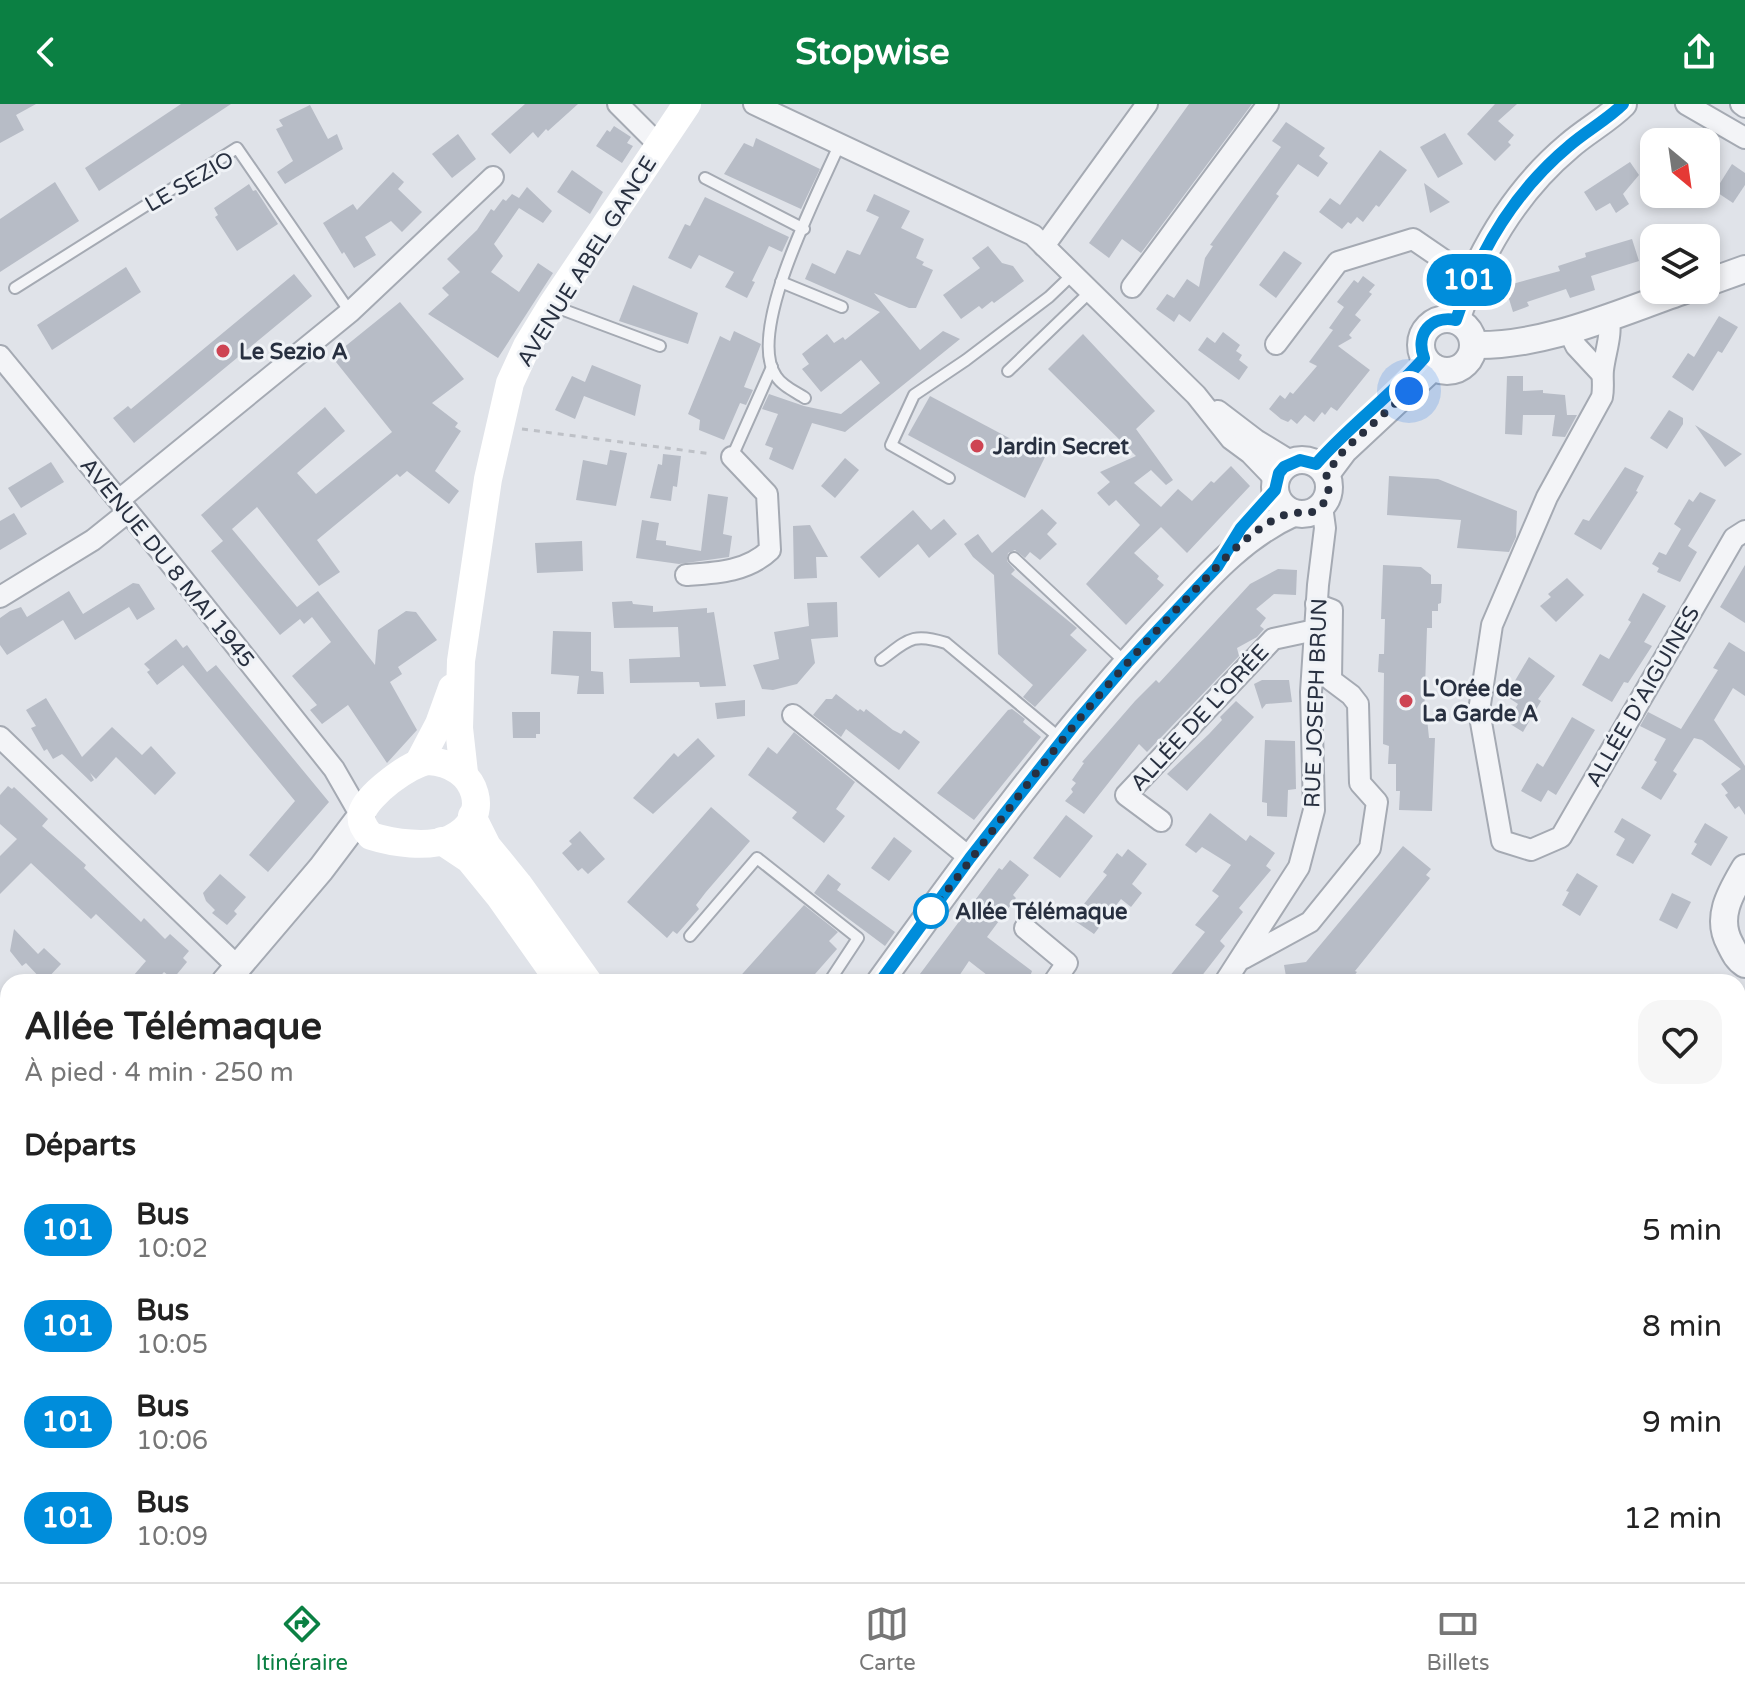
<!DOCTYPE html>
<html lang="fr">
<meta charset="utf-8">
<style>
body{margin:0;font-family:"Varela Round",sans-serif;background:#f6f6f6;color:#222;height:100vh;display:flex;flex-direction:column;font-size:30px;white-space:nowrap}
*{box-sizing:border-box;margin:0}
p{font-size:26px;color:#767676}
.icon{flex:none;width:44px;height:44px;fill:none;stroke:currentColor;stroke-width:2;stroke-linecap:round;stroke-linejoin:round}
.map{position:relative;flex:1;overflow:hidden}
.details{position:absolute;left:0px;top:870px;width:1746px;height:608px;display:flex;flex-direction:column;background:#fff;border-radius:24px 24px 0 0;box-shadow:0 4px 12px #0003}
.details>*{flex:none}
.badge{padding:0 16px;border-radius:26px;font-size:28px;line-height:52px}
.needle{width:52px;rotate:151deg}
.tools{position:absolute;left:1640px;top:24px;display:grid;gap:16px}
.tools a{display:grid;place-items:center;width:80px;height:80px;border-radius:16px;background:#fff;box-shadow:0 4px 12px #0003;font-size:40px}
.you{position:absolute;width:40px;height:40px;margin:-20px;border:6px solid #fff;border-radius:50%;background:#1a73e8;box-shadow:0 0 0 12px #1a73e833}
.map>.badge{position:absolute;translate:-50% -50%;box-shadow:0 0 0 4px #fff}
h2{padding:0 24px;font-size:30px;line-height:72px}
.round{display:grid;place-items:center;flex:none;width:84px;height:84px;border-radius:24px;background:#f6f6f6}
.head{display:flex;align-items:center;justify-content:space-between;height:136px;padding:0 24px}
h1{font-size:38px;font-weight:700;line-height:60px}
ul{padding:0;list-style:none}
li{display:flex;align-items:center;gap:24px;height:96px;padding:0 24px}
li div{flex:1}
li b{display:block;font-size:30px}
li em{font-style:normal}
li .badge{min-width:88px;font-weight:700;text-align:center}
header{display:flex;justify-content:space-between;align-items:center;height:104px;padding:0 24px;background:#0b8043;color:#fff;font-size:36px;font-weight:700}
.menu{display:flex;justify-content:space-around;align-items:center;height:112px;border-top:2px solid #e0e0e0;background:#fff;font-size:22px;color:#767676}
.menu a{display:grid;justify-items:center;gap:4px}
.menu .on{color:#0b8043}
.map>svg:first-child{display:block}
</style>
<header><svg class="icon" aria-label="back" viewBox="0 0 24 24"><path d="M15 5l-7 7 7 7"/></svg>Stopwise<svg class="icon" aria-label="share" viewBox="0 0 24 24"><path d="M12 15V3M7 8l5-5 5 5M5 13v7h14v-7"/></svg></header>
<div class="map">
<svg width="1745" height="1478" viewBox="0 0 1745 1478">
<rect width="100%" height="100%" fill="#e0e3e9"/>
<polygon fill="#c5d3c1" points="1738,1198 1745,1203 1745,1478 1193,1478 1196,1470 1738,1470"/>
<g fill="#b7bcc6">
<polygon points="0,0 36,0 16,11 24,26 0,39"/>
<polygon points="181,0 231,0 99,87 85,64"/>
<polygon points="525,0 578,0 548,27 546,25 538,34 533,28 510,50 491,30"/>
<polygon points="1189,0 1252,0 1141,149 1122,135 1109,154 1089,139"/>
<polygon points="1495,0 1517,0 1498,17 1514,31 1508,38 1511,41 1495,57 1467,30"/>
<polygon points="310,1 328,35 337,30 343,45 285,80 277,68 293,57 276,25 283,22 279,16"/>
<polygon points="1286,18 1325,44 1319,52 1328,59 1318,73 1298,60 1276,90 1279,92 1190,218 1179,210 1174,218 1156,205 1167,190 1174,194 1187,175 1199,183 1205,154 1213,142 1210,141 1281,43 1272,37"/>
<polygon points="614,22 631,33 627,39 633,42 622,59 596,42 607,26 610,28"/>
<polygon points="1445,29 1463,60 1438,74 1420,43"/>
<polygon points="458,30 476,55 452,74 432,50"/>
<polygon points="756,34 820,65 801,105 724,70 744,39 753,43"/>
<polygon points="1380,46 1407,66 1379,103 1376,101 1363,118 1357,113 1351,120 1348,118 1342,125 1319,108 1330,94 1340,101"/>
<polygon points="1630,58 1639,71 1623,90 1629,100 1616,109 1610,99 1596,107 1584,88"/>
<polygon points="1732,60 1745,69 1745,81 1733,99 1715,87"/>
<polygon points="572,66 603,88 590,110 557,88"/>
<polygon points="393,68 404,78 398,85 422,108 402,128 391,117 365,133 376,151 354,164 344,148 342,150 323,119 353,100 357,106"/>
<polygon points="55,78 79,117 0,168 0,115"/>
<polygon points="1424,79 1450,98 1430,109"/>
<polygon points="249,80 253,87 256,86 278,120 237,147 215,113 218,111 214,104"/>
<polygon points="527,83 552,107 543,119 519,104 494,140 503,152 491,168 519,188 538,159 553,169 498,254 428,210 449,191 442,184 460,168 447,155 477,126 491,105 494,107 503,95 506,97 512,90 519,94"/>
<polygon points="874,90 910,107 901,124 924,135 916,154 924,158 922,161 933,166 916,204 909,204 874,189 920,246 943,227 960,235 845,328 812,319 793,366 769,355 773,344 765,341 778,310 762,305 769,290 804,302 841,310 880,279 861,256 821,288 802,265 809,260 802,250 827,230 834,239 843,233 845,236 880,208 805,175 812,159 835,170 847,146 860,151 879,113 866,107"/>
<polygon points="705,93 789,133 782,148 769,142 752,177 755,178 747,194 725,183 734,168 699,151 691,165 668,154 685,120 690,122"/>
<polygon points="1632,135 1639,157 1591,172 1595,186 1570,194 1566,185 1527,198 1529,202 1513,208 1505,182 1560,167 1558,162 1586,153 1585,149"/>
<polygon points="988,142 1002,159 1013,162 1024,177 994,199 992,197 982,205 979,202 961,215 943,191 980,164 972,154"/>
<polygon points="1284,147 1302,159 1276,194 1259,181"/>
<polygon points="126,163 141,188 52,246 37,221"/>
<polygon points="294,170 312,192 134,339 113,314 128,302 131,305"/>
<polygon points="1363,172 1375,181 1369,188 1372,190 1355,211 1361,216 1349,231 1352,234 1338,242 1370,266 1337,307 1331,303 1325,311 1322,308 1314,318 1305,311 1297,320 1291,315 1288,318 1281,315 1269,305 1280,291 1285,295 1290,288 1293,290 1317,262 1309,258 1333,226 1329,224 1344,203 1337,198 1354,176 1358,179"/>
<polygon points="633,181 698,209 688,240 619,217"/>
<polygon points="400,198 464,275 432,299 458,319 455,323 461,327 435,367 459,387 449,400 407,367 400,373 397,370 317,436 340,468 319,482 257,403 232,425 297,503 318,487 375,561 378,526 406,507 416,508 437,536 398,563 402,570 390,578 417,626 387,659 348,601 322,620 310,606 317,601 292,572 331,538 312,513 304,520 300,515 280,531 211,447 223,437 201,411 325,303 345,327 297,369 316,390 392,328 332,253"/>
<polygon points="1719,212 1738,223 1722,249 1718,247 1693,287 1672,273 1688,249 1694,253"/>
<polygon points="734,227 761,240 744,283 753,286 746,301 740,299 724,336 699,326 700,316 688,310 720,232 730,237"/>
<polygon points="1223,228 1240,241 1236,247 1242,251 1239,256 1248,263 1239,276 1198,246 1207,233 1215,239"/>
<polygon points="1083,230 1155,307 1136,325 1173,376 1166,381 1151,366 1134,379 1161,403 1178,385 1192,397 1211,377 1214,379 1231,362 1250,382 1187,449 1161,423 1134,449 1159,472 1157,475 1164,481 1126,521 1086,480 1140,421 1116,396 1109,402 1097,389 1110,378 1100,368 1136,352 1048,265"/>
<polygon points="592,261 641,281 635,312 584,292 575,315 555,306 572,272 585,278"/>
<polygon points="1507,272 1523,272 1523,287 1543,286 1543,289 1565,291 1567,311 1523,311 1522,331 1505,330"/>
<polygon points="930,292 1045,353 1025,394 908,331"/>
<polygon points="1669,306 1683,314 1683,320 1667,345 1650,334"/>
<polygon points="1555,311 1577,311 1565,333 1552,332"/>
<polygon points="1695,321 1742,350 1725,363"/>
<polygon points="610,346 627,349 616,402 576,396 583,356 607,361"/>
<polygon points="663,350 681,352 677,383 673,382 671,397 650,394 658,360 662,361"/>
<polygon points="845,354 859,366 835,394 821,382"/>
<polygon points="51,358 64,378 21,404 8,384"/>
<polygon points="1625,363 1644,372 1636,387 1638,388 1601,446 1574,430 1583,415 1589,417"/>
<polygon points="1389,372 1438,375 1517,407 1516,433 1509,448 1457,444 1461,416 1387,411"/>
<polygon points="1700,388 1716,396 1688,442 1697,448 1680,478 1657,468 1659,464 1652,460 1659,448 1666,451 1681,425 1674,420 1689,395 1693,398"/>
<polygon points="708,390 728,393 723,430 732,432 729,453 679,460 636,454 642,416 659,419 656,436 666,437 666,441 701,447"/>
<polygon points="1042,405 1057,419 1047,430 1057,440 1040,456 1030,448 1025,454 1015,446 1008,449 1007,457 1015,466 1011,470 1077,524 1070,531 1087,546 1035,603 1023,593 1033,581 998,550 994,471 973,453 964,440 978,430 992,449"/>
<polygon points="913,406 931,426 944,415 957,430 929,454 918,440 879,474 860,453"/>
<polygon points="14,409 27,430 0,446 0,417"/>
<polygon points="810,421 828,453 816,453 817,474 794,475 793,422"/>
<polygon points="582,437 583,467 537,469 535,439"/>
<polygon points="1383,461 1421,463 1431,471 1431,480 1442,480 1441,499 1438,500 1438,507 1432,507 1432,524 1427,524 1424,614 1427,614 1429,634 1435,634 1432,707 1399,706 1400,687 1396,687 1396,660 1388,660 1389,642 1383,640 1384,569 1378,568 1379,550 1384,550 1385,515 1381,515"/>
<polygon points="1745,461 1745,519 1720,503"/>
<polygon points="1278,465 1297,466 1296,491 1274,490 1256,505 1266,514 1260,522 1264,525 1257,533 1237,544 1239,552 1147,648 1139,640 1084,710 1065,697 1073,688 1071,685 1076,679 1072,676 1084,659 1082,658 1135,597 1156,576 1159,579 1250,480"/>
<polygon points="1567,474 1584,491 1556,518 1540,502 1551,493 1548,490"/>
<polygon points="133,479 139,480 155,505 137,516 129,503 75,536 63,516 7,551 0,541 0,514 10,507 21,503 27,513 69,487 83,510"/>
<polygon points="1643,489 1666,502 1644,538 1652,542 1628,579 1624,578 1612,598 1582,581 1600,550 1609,555 1631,518 1628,516"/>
<polygon points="632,497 633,500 653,502 653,508 707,504 707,509 714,508 726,582 700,583 699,578 630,579 629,555 680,553 678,523 614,524 612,498"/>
<polygon points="837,498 838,533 811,535 815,559 797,580 773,586 762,585 753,561 779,555 774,528 809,522 807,499"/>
<polygon points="553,527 591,528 591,567 603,568 604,590 577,590 579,572 551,570"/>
<polygon points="176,535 183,544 187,541 207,568 216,561 329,698 268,768 249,751 295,697 183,561 157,581 147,568 150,566 144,560"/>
<polygon points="1729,538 1745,548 1745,592 1733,584 1714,616 1745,662 1745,711 1739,702 1735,705 1725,691 1728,689 1721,680 1741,665 1702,636 1694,634 1673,667 1677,670 1661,696 1641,684 1657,658 1654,656 1666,635 1640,622 1648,608 1681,625 1718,566 1713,564"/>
<polygon points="1529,553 1555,572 1538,595 1541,597 1523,628 1507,618 1518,600 1506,592"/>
<polygon points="1262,576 1289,576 1292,598 1266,600 1262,605 1254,580"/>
<polygon points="836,590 858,607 860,605 864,608 866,605 893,626 901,630 904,626 920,638 899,666 846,625 841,633 813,611 826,595 832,595"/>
<polygon points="46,594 82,653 112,623 142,651 151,642 176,669 155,691 116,653 96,675 90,669 94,676 91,678 62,650 53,655 47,645 44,647 31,624 36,622 26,606"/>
<polygon points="745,596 745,612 717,615 715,599"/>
<polygon points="1236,597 1254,613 1187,687 1167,670 1209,630 1222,616 1220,613"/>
<polygon points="1012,605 1025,615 1023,618 1041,633 974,716 937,689 1008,606"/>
<polygon points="512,608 540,608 540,630 536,630 536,634 513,634"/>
<polygon points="1572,613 1595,626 1556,691 1548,686 1541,698 1521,687 1537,659 1543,663"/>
<polygon points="794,628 855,678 836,705 845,712 824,739 792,714 797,708 748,671 768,643 777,650"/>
<polygon points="698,634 715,652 653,710 633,694 674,649 678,653"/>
<polygon points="1265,636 1295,637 1296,685 1288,686 1287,713 1267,712 1267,699 1262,698"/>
<polygon points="8,682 12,685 14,683 48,715 42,722 86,761 84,764 141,818 144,814 165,835 170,830 189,847 183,854 187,858 173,875 164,868 155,878 128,878 146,857 96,810 91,815 31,759 0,790 0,752 17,735 0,720 0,691"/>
<polygon points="711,703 750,737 706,788 696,801 699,805 677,830 673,827 667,834 627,798"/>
<polygon points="1210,709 1246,737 1250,731 1275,749 1266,762 1271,766 1239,804 1243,808 1220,837 1225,842 1197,878 1165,878 1205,828 1195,821 1219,792 1212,787 1231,761 1202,743 1196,749 1185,741"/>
<polygon points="1066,711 1093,732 1060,774 1033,754"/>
<polygon points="1622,714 1651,731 1633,760 1616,751 1625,735 1614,728"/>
<polygon points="1705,719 1728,733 1711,762 1691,750 1697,740 1694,738"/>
<polygon points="580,727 605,755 588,770 582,764 578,767 562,749 572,740 569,737"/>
<polygon points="894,733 912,747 889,777 871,764"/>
<polygon points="1403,742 1431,765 1426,771 1430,774 1355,867 1357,868 1349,878 1287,878 1284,861 1306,858"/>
<polygon points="1128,745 1147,760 1132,780 1142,789 1131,803 1121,795 1094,830 1072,815 1107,771 1103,768 1117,749 1122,753"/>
<polygon points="1010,756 1029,771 1013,791 1016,794 987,833 1032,867 1028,878 996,878 969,857 955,878 914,878 999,764 1002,766"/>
<polygon points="1577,769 1598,782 1580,812 1562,801 1569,788 1566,787"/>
<polygon points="220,770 246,793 234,807 237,810 227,821 212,809 215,806 206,797 203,789"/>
<polygon points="828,770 841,780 837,786 895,828 885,842 814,789"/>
<polygon points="1672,789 1691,798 1677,825 1659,816"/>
<polygon points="804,801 838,828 829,837 837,845 808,878 735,878"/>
<polygon points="14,825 38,850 44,844 61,860 44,878 26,859 22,862 10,847"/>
</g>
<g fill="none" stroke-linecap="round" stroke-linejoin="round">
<g stroke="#a5aab3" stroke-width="14">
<g id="service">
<polyline points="705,74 804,125"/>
<polyline points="781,178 842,203"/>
<polyline points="15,184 237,44 350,208"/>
<polyline points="553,202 660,242"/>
<polyline points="1008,267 1091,187"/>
<path d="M805,294C796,288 782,282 776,272C745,227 820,86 840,39"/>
<polyline points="732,353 772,263"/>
<polyline points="949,374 891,341 914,291 966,256 1049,193 1073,170"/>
<polyline points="1014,454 1125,558"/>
<path d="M881,556C908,536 912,528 946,539L1061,635"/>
<polyline points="690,832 757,754 858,834 829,878"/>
<polyline points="36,1470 49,1478"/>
<polyline points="218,1470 221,1474 259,1476 259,1470"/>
<polyline points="476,1470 496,1478"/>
<polyline points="720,1470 724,1478"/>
<polyline points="758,1470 784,1478"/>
<polyline points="61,1478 85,1470"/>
<polyline points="384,1478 384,1470"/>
<polyline points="542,1478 544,1470"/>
</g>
</g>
<g stroke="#a5aab3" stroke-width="24">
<g id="minor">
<polyline points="618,0 659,41"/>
<polyline points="754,0 1033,131 1196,291 1231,335 1250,349 1276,376"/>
<polyline points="1686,0 1745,34"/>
<polyline points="1741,0 1745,3"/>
<polyline points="1044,142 1147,0"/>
<polyline points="1132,183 1268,0"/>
<path d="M1608,212C1613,229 1605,248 1603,266C1602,275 1604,283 1602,293L1547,393L1492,521L1479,607L1502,737L1531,746L1561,733L1734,434L1745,427"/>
<polyline points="1568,226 1576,242 1602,270"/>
<polyline points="1276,240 1338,158 1413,135 1470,174"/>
<polyline points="0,252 166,454 334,665 361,712"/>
<polyline points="1218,307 1256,336 1292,358"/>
<polyline points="119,396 350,208 493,73"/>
<path d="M686,471C716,469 747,468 770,446L767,390L732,353"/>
<polyline points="0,493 93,436 128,408"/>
<polyline points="793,611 970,754"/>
<polyline points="0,633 238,863"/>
<polyline points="1161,717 1126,691 1273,535 1315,526"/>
<polyline points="1025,824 1067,859 1054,878"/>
<polyline points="1244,854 1310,818 1370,744 1377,698 1360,679 1358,600 1351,591 1331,576 1332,506 1316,500"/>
<polyline points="1225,878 1299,763 1314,706 1311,588 1318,481 1325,424 1322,402"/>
<polyline points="0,1463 8,1460"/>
</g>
</g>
<g stroke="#a5aab3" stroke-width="30">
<g id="tertiary">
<polyline points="1706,179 1745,165"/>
<circle cx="1447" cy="241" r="26"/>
<path d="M1456,216C1479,149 1514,88 1569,42C1586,27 1607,16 1623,0"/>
<path d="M1473,241C1545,243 1618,209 1685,186"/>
<circle cx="1302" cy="383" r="27"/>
<polyline points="1326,370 1344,346 1433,263"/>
<path d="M1745,764C1731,788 1715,813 1730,840C1734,848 1737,855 1745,860"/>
<polyline points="225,878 321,765 361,712"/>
<path d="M880,878C968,756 1057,634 1160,523C1201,480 1238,434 1293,409"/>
<polyline points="0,1061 8,1073"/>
<polyline points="0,1141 8,1132"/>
</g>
</g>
<polyline stroke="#bec1c7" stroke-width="3" stroke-dasharray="6 6" stroke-linecap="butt" points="522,325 712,350"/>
<use href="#service" stroke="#f3f4f7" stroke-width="10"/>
<use href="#minor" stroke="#f3f4f7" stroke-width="20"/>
<use href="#tertiary" stroke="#f3f4f7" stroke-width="26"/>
<g stroke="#fff" stroke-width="28">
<path d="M428,657C479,659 494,716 450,735C428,744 393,739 371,732C365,726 360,718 362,709C367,691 410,659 428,657Z"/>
<polyline points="419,658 439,620 452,584"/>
<polyline points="464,669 459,624 461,557 488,375 510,279 527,242 552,201 687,0"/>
<polyline points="472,712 487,742 518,780 588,878"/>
<polyline points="442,737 469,755 500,793 560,878"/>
<polyline points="605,1478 607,1470"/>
</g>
</g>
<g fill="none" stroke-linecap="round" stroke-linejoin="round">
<g stroke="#fff" stroke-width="18">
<path id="line" d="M880,878L970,754L1075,620L1127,559L1217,463L1241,424L1275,386L1279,369L1284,363L1300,356L1316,360C1349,322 1391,292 1424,254C1415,230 1431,211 1456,216C1478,149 1514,88 1569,42C1586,27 1607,16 1623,0"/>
</g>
<use href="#line" stroke="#008ddb" stroke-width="12"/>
<path stroke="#283040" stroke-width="8" stroke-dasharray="0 14.4" d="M931,807C976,751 1018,690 1064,634C1111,575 1162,520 1214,466C1231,447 1266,414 1292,409C1302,408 1311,412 1320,403C1330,394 1330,382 1326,370L1344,346L1409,287"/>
</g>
<g fill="#ce4453" stroke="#eff2f6" stroke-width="3">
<circle cx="223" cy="247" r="8"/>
<circle cx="977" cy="342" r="8"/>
<circle cx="1406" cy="597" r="8"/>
</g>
<circle fill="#fff" stroke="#008ddb" stroke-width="4" cx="931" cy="807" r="16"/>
<g text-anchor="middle" stroke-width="6" stroke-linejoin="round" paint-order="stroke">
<g font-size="22" fill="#283040" stroke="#eff2f6">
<text transform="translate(189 77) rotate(-30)" y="8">LE SEZIO</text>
<text transform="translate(586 157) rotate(-58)" y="8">AVENUE ABEL GANCE</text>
<text transform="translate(168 458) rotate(51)" y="8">AVENUE DU 8 MAI 1945</text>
<text transform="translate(1642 592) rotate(-60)" y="8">ALLÉE D'AIGUINES</text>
<text transform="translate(1315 599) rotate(-88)" y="8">RUE JOSEPH BRUN</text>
<text transform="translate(1199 613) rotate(-47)" y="8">ALLÉE DE L'ORÉE</text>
</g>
<g font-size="22" font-weight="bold" fill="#283040" stroke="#eff2f6" text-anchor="start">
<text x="239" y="255">Le Sezio A</text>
<text x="993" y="350">Jardin Secret</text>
<text x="1422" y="592">L'Orée de<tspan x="1422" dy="25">La Garde A</tspan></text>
</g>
<g font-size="22" font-weight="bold" fill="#283040" stroke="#eff2f6" text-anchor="start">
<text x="955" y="815">Allée Télémaque</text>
</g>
</g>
</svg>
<div class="tools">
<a><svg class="needle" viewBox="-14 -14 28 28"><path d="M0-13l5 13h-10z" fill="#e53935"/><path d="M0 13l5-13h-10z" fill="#767676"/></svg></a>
<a><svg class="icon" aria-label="layers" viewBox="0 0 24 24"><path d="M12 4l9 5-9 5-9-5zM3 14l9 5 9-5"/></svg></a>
</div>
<div class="you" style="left:1409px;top:287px"></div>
<b class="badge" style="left:1469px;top:176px;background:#008ddb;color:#fff">101</b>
<section class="details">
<div class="head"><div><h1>Allée Télémaque</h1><p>À pied · 4 min · 250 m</p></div><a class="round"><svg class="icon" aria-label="heart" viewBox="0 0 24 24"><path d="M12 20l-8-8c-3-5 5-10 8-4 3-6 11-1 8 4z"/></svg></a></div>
<h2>Départs</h2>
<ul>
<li><span class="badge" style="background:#008ddb;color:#fff">101</span><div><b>Bus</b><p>10:02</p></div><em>5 min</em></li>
<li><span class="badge" style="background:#008ddb;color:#fff">101</span><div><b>Bus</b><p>10:05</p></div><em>8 min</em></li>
<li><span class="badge" style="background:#008ddb;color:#fff">101</span><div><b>Bus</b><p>10:06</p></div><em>9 min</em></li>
<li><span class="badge" style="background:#008ddb;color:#fff">101</span><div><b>Bus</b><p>10:09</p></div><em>12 min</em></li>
</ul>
</section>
</div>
<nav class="menu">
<a class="on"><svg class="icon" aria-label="directions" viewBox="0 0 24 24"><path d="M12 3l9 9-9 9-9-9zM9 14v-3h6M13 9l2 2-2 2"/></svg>Itinéraire</a>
<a><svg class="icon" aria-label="map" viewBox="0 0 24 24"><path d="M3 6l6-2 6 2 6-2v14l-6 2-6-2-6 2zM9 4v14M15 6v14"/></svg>Carte</a>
<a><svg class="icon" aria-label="tickets" viewBox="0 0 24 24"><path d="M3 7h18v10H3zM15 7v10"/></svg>Billets</a>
</nav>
